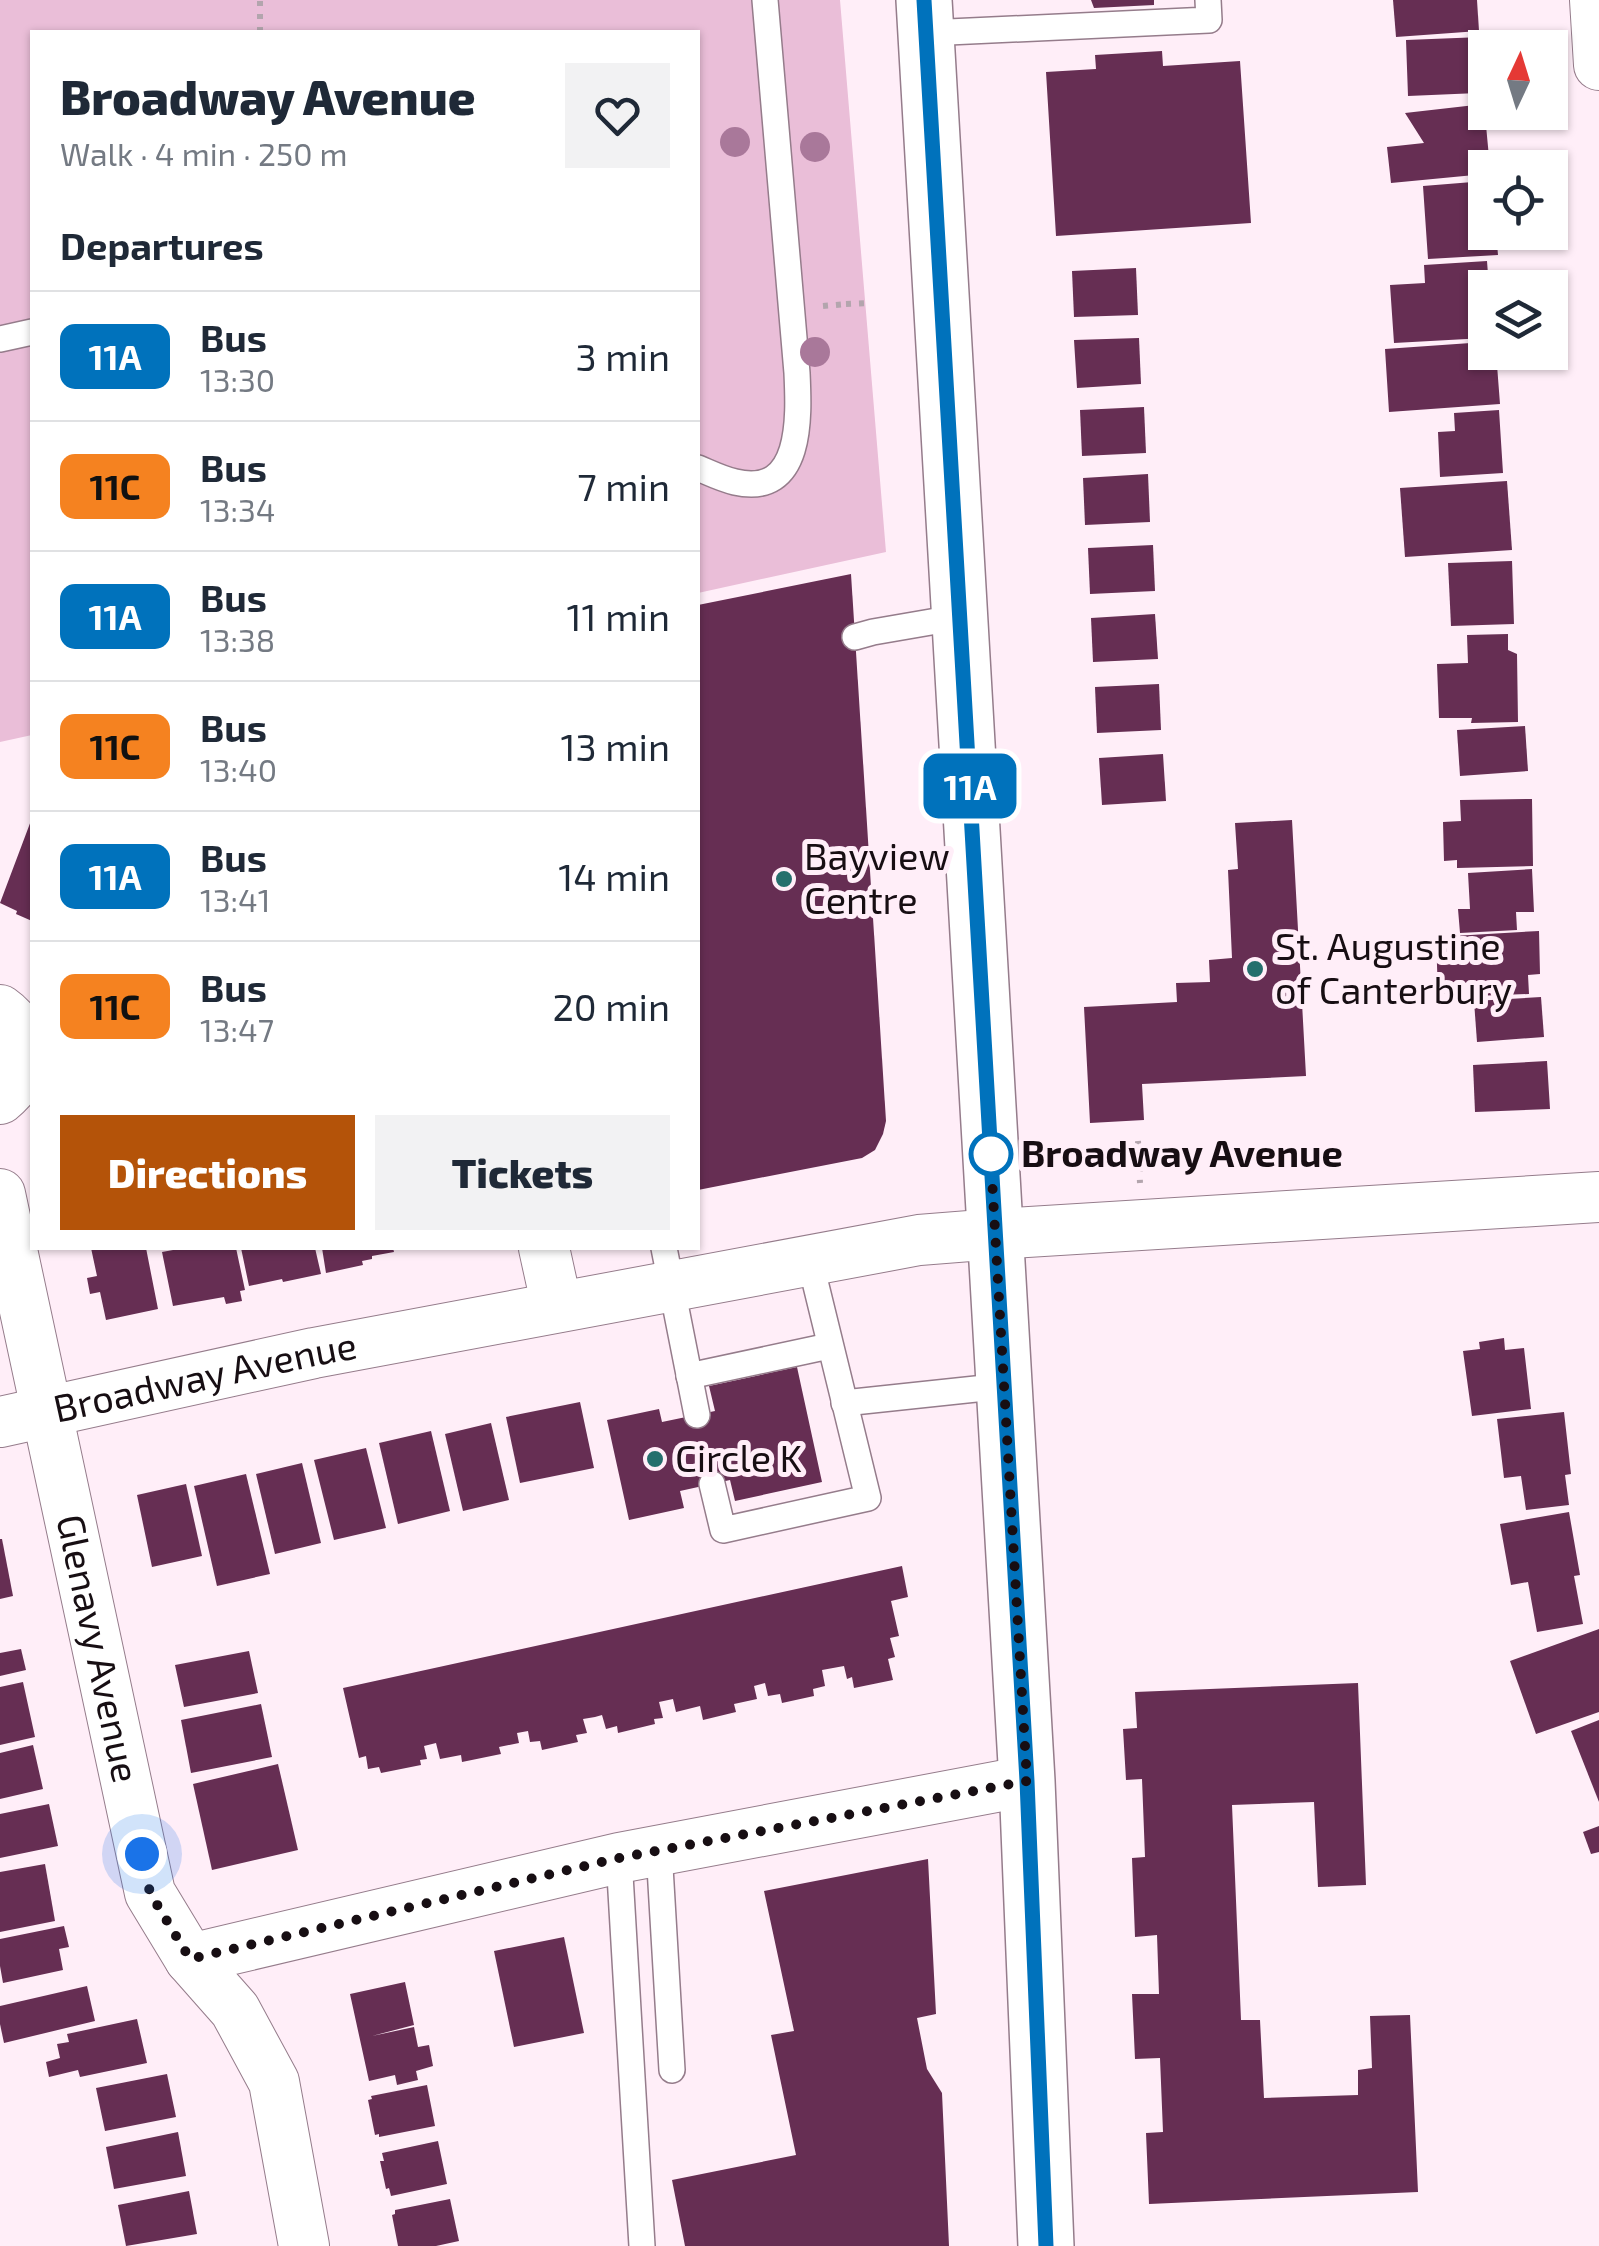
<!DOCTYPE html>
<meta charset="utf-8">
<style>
body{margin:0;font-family:"Exo 2",sans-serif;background:#f2f2f3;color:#1f2937;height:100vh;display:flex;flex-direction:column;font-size:38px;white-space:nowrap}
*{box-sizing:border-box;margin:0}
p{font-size:32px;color:#747a83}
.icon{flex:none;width:55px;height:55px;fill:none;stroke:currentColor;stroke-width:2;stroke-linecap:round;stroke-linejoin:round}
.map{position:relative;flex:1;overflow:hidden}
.side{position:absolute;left:30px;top:30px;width:670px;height:1220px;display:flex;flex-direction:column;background:#fff;border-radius:0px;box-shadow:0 2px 8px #0004}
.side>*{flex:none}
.badge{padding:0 20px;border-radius:15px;font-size:35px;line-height:65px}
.needle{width:65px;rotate:4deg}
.fabs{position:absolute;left:1468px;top:30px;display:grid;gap:20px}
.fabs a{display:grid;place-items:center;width:100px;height:100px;border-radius:0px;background:#fff;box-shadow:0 2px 8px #0004;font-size:50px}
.you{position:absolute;width:50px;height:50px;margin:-25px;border:8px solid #fff;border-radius:50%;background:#1a73e8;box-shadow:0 0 0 15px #1a73e833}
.map>.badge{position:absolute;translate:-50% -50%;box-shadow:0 0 0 5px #fff}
h2{padding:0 30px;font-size:38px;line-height:90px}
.round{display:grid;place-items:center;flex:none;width:105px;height:105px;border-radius:0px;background:#f2f2f3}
.overview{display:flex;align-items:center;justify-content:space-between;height:170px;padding:0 30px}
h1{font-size:48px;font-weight:800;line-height:75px}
.cta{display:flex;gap:20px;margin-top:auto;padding:20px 30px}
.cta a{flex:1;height:115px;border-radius:0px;background:#b45309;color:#fff;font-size:40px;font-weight:800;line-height:115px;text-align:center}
.cta a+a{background:#f2f2f3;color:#1f2937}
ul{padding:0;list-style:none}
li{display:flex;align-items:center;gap:30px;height:130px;padding:0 30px;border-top:2px solid #e0e1e3}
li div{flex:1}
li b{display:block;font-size:38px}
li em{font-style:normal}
li .badge{min-width:110px;font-weight:700;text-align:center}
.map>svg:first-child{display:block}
</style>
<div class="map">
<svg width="1599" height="2246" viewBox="0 0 1599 2246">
<rect width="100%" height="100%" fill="#ffeef8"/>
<polygon fill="#eabed8" points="0,0 840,0 886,552 698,593 698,32 32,32 32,735 0,742"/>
<g fill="#662e53">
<polygon points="1091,0 1154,0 1154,5 1094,8"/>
<polygon points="1393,0 1477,0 1479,31 1396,37"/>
<polygon points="1482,37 1483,64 1477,63 1478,93 1408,96 1406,40"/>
<polygon points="1162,51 1163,66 1240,61 1251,223 1056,236 1046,72 1096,69 1095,55"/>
<polygon points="1484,104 1490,168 1485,168 1485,174 1391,183 1387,147 1424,143 1405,113"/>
<polygon points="1485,181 1485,232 1496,232 1498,255 1428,259 1423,186"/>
<polygon points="1487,261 1489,288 1485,288 1485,338 1394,343 1390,285 1425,283 1424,265"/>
<polygon points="1136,268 1138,315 1074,317 1072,271"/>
<polygon points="1139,338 1141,384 1077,388 1074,340"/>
<polygon points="1485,342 1485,352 1496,352 1500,404 1389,412 1385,349"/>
<polygon points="1144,407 1146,453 1082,456 1080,410"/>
<polygon points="1499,410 1503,473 1440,477 1438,432 1455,431 1454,413"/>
<polygon points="1148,474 1150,522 1085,525 1083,478"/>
<polygon points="1507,481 1512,550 1405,557 1400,488"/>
<polygon points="1153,545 1155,591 1090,594 1088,548"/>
<polygon points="1512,561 1514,624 1451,626 1448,563"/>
<polygon points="851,574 886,1121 883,1134 875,1150 862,1158 698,1190 698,605"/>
<polygon points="1155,614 1158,659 1093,662 1091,618"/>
<polygon points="1508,634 1508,650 1517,654 1518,722 1471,723 1472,718 1439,718 1437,664 1468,663 1467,635"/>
<polygon points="1159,684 1161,730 1097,733 1095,687"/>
<polygon points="1525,726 1528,771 1460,776 1457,730"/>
<polygon points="1163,754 1166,801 1102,805 1099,758"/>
<polygon points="1532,799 1533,866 1457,868 1457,860 1444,861 1443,822 1461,821 1460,800"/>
<polygon points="32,818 32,921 16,914 17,911 0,903"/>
<polygon points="1292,820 1306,1076 1142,1084 1144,1120 1090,1123 1084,1007 1177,1002 1176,983 1210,982 1209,960 1232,958 1228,870 1238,869 1235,823"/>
<polygon points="1532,869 1534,912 1516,912 1517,930 1460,933 1458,909 1470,909 1468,873"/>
<polygon points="1539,931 1540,974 1528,975 1529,994 1475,996 1474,992 1438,994 1436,937"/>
<polygon points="1541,997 1544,1037 1477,1042 1474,1001"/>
<polygon points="1547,1061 1550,1109 1475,1112 1473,1065"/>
<polygon points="91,1248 146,1248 158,1309 106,1320 100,1292 90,1294 87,1278 97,1276"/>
<polygon points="184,1248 236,1248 245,1290 240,1291 242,1301 226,1304 224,1297 173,1306 162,1252"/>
<polygon points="241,1248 315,1248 321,1274 283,1282 282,1279 249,1286"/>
<polygon points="322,1248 393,1248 394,1252 372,1256 372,1259 362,1261 363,1265 326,1273"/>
<polygon points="1504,1338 1505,1350 1524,1348 1531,1409 1472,1416 1463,1351 1480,1349 1479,1342"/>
<polygon points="797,1367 822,1482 735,1501 730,1480 680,1491 684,1508 629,1520 607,1420 659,1409 662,1422 715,1411 709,1386"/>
<polygon points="580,1402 594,1468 520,1483 506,1417"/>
<polygon points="1564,1412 1571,1474 1565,1475 1569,1505 1526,1510 1521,1476 1504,1478 1497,1419"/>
<polygon points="491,1423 509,1500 463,1511 445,1434"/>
<polygon points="431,1431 450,1511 398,1524 379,1443"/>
<polygon points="366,1448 386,1528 334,1540 314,1460"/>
<polygon points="302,1463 321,1543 275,1554 256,1474"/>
<polygon points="246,1474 270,1574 217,1586 194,1486"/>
<polygon points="186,1484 202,1556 152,1567 137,1495"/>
<polygon points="1569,1512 1580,1575 1574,1576 1583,1624 1537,1632 1528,1582 1511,1585 1500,1524"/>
<polygon points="0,1539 2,1539 13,1596 0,1599"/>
<polygon points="902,1566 908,1597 891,1601 899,1636 890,1638 895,1657 888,1659 893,1680 854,1688 852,1677 847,1679 844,1666 822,1670 825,1686 813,1689 814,1696 782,1703 780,1694 768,1696 765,1683 754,1686 757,1699 734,1704 736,1712 703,1720 700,1706 676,1712 673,1699 659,1702 663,1718 654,1719 655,1724 618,1733 617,1726 606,1729 602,1715 595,1717 583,1719 587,1733 576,1735 578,1742 542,1750 540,1741 530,1742 528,1731 517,1733 519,1743 499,1747 501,1754 462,1762 461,1755 440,1759 436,1743 424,1746 427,1759 420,1760 421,1765 381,1773 379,1767 368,1769 366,1756 359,1758 343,1688"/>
<polygon points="1599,1629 1599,1712 1536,1734 1510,1661"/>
<polygon points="21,1649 26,1670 0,1676 0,1653"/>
<polygon points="249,1651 258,1693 184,1707 175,1665"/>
<polygon points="23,1682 35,1737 0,1745 0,1687"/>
<polygon points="1358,1683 1366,1885 1318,1887 1314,1802 1232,1805 1241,2020 1260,2020 1264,2098 1358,2095 1358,2070 1372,2068 1370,2016 1410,2015 1418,2192 1149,2204 1146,2133 1163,2132 1160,2058 1135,2059 1132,1994 1159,1994 1157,1935 1135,1937 1132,1858 1145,1857 1142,1779 1126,1780 1123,1729 1137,1728 1135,1692"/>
<polygon points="261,1704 272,1757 191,1773 181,1720"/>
<polygon points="1599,1720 1599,1802 1571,1731"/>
<polygon points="33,1745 43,1789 0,1799 0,1753"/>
<polygon points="278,1764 298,1850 212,1870 193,1784"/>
<polygon points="49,1804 58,1846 0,1858 0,1814"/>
<polygon points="1599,1826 1599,1852 1591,1854 1583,1832"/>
<polygon points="928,1859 936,2014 917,2018 927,2069 942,2093 949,2246 685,2246 672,2180 796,2155 771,2035 794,2031 764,1891"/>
<polygon points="45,1864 55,1921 0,1932 0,1872"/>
<polygon points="64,1926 69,1947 59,1949 63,1970 3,1983 0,1966 0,1939"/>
<polygon points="564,1937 584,2033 514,2047 494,1951"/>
<polygon points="405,1982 414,2025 372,2036 414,2027 418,2047 429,2045 433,2066 416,2071 418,2080 397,2085 395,2075 369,2081 350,1994"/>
<polygon points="87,1986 95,2021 4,2043 0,2024 0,2006"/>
<polygon points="137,2019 147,2063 80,2077 78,2070 49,2077 46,2062 60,2058 57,2044 69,2042 67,2034"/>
<polygon points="167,2074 176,2117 105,2131 96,2088"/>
<polygon points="427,2085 435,2126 379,2137 379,2134 375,2135 368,2100 372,2099 371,2096"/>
<polygon points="178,2132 186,2176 114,2189 106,2147"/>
<polygon points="438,2141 447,2184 391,2196 389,2188 386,2189 380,2161 384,2161 382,2153"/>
<polygon points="189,2191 197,2234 126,2246 118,2205"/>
<polygon points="450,2199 459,2241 436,2246 398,2246 392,2215 395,2214 395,2210"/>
</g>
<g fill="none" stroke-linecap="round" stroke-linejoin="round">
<g stroke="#957c8b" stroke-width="28">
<g id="service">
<polyline points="927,33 1209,20 1208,0"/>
<polyline points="0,339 32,332"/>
<path d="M698,468C710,473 722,479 735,482C803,498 799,416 797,373L765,0"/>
<polyline points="855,637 873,632 960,617"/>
<polyline points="664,1248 697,1415"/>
<polyline points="689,1376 829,1346"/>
<polyline points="844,1403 1004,1386"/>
<polyline points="712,1484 723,1530 868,1498 810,1261"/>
<polyline points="659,1850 672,2070"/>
<polyline points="619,1858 642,2246"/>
</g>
</g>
<g stroke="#957c8b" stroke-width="52">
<g id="minor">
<polyline points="1595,0 1599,65"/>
<path d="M0,1010C34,1034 32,1074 0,1099"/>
<path id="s1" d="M0,1194L150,1893L190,1959L235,2010L274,2082L304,2246"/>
<polyline points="544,1248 557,1307"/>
<path id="s2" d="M0,1422L314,1353L919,1240L995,1234L1599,1197"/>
<polyline points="190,1959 619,1858 1027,1781"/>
</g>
</g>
<g stroke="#957c8b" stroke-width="58">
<polyline id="secondary" points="924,0 1027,1781 1046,2246"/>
</g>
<g stroke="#b3a5ad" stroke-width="6" stroke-dasharray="5 8" stroke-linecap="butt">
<polyline points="260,32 260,0"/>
<polyline points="846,304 870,303"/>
<polyline points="823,306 847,304"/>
<polyline points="1138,1141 1140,1183"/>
</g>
<use href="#service" stroke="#fff" stroke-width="25"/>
<use href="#minor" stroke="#fff" stroke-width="50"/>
<use href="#secondary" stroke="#fff" stroke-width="55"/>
</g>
<g fill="#a9789a">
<circle cx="735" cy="142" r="15"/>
<circle cx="815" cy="147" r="15"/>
<circle cx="815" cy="352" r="15"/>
</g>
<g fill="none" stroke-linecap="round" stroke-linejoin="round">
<g stroke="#fff" stroke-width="22">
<polyline id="line" points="924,0 1027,1781 1046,2246"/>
</g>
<use href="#line" stroke="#0072bc" stroke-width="15"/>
<polyline stroke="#170e13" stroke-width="10" stroke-dasharray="0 18" points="142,1854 150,1893 190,1959 619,1858 1027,1781 990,1144 991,1154"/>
</g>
<g fill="#256f6d" stroke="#ffeef8" stroke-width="4">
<circle cx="784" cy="879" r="10"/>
<circle cx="1255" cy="969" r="10"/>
<circle cx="655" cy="1459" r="10"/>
</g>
<circle fill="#fff" stroke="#0072bc" stroke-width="5" cx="991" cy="1154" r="20"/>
<g text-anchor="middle" stroke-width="10" stroke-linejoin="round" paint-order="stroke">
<g font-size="38" fill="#170e13" stroke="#ffeef8" text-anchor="start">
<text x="804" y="870">Bayview<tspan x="804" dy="44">Centre</tspan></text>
<text x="1275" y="960">St. Augustine<tspan x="1275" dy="44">of Canterbury</tspan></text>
<text x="675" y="1472">Circle K</text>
</g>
<g font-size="38" font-weight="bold" fill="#170e13" stroke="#ffeef8" text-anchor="start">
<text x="1021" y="1167">Broadway Avenue</text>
</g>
<g font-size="38" fill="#170e13" stroke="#ffeef8">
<text dy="13" stroke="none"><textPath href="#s2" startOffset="210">Broadway Avenue</textPath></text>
<text dy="13" stroke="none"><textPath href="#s1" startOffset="465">Glenavy Avenue</textPath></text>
</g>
</g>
</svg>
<div class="fabs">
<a><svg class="needle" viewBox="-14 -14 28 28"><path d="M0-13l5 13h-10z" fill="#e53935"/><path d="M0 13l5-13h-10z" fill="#747a83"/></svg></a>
<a><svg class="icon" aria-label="locate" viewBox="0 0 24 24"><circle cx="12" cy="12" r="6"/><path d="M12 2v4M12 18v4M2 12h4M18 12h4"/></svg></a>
<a><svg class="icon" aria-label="layers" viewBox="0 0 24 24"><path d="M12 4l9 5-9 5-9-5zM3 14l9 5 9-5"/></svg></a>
</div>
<div class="you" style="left:142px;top:1854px"></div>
<b class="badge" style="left:970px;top:786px;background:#0072bc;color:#fff">11A</b>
<section class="side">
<div class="overview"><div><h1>Broadway Avenue</h1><p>Walk · 4 min · 250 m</p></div><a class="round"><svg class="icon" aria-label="heart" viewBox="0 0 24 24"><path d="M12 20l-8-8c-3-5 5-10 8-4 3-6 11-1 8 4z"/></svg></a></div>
<h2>Departures</h2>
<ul>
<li><span class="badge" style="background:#0072bc;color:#fff">11A</span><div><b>Bus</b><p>13:30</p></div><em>3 min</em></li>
<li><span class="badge" style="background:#f58220;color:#111">11C</span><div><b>Bus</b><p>13:34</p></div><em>7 min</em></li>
<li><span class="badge" style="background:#0072bc;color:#fff">11A</span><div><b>Bus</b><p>13:38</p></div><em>11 min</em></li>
<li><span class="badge" style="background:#f58220;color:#111">11C</span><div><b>Bus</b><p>13:40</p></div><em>13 min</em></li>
<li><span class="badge" style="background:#0072bc;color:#fff">11A</span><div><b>Bus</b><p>13:41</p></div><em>14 min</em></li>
<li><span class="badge" style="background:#f58220;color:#111">11C</span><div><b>Bus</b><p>13:47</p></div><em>20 min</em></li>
</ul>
<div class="cta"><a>Directions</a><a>Tickets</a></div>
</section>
</div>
